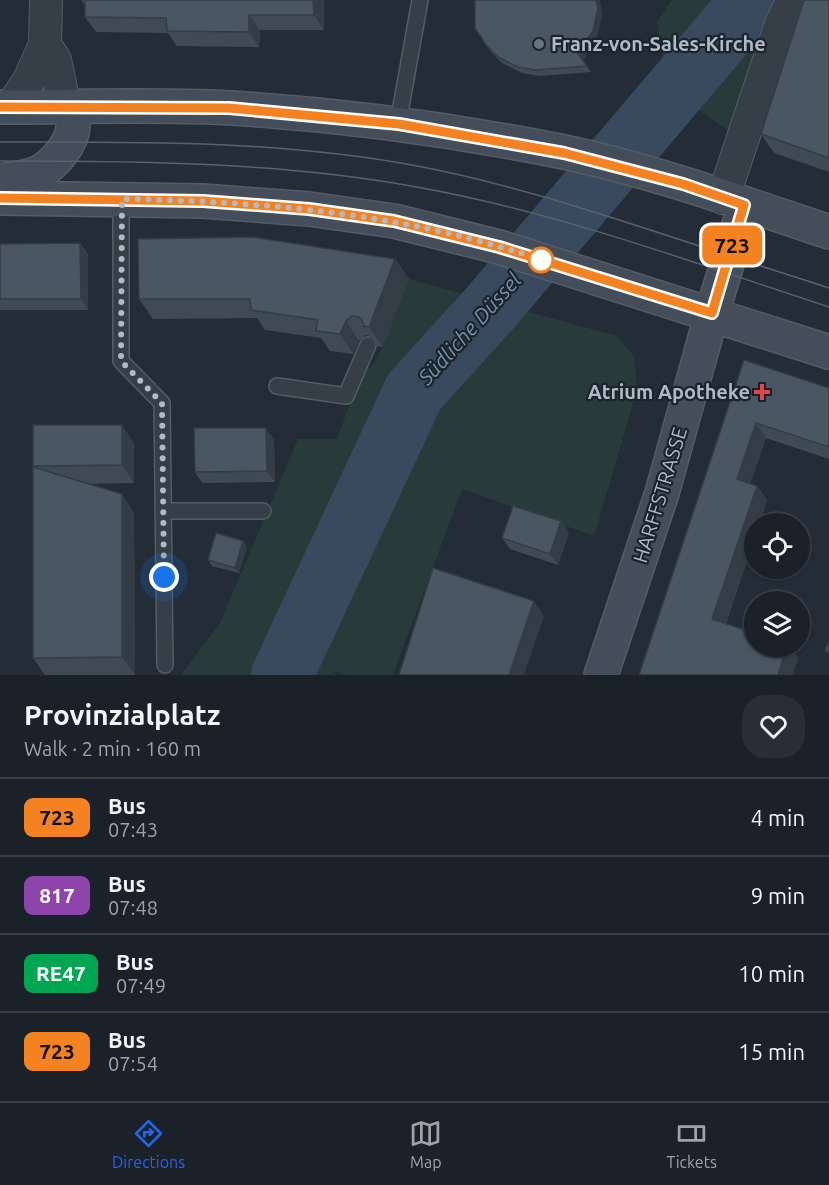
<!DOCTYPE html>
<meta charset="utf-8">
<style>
body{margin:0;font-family:Ubuntu,sans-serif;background:#272e35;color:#f1f3f6;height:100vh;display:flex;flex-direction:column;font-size:22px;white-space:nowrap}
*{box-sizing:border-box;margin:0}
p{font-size:20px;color:#9fa3a8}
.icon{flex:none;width:33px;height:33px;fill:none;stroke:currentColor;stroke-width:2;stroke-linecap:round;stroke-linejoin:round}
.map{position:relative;height:675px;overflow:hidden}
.panel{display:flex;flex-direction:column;background:#1a2129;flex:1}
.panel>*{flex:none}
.badge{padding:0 12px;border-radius:9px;font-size:21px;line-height:39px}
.fabs{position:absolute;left:744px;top:513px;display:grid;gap:12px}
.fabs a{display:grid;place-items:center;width:66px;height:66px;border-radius:50%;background:#1a2129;box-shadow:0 2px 4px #0004,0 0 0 2px #383e46;font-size:30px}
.you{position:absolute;width:30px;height:30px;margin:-15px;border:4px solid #fff;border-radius:50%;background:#1a73e8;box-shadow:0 0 0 9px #1a73e833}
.map>.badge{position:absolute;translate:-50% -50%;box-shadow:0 0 0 3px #fff}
.round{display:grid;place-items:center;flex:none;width:63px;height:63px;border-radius:24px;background:#272e35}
.head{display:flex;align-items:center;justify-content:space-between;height:102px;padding:0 24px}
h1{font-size:28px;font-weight:700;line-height:45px}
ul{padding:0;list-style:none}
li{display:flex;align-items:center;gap:18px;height:78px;padding:0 24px;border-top:2px solid #383e46}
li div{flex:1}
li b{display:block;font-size:22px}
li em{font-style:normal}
li .badge{min-width:66px;font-weight:700;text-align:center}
.tab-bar{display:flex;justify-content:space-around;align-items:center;height:84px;border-top:2px solid #383e46;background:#1a2129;font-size:16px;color:#9fa3a8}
.tab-bar a{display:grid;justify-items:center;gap:3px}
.tab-bar .selected{color:#2563eb}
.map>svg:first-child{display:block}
</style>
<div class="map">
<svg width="829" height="675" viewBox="0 0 829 675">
<rect width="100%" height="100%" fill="#232c37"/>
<g fill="#283a3a">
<polygon points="672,0 798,0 739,137 711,119 666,84 657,21"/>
<polygon points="409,279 617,336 634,356 637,391 594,536 462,489 393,675 346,675 334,671 332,675 181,675 220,623 298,439 337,439 357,383 375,361 383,347"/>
</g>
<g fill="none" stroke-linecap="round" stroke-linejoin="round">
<polyline stroke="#394a5f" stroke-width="62" points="282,675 414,392 491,307 752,0"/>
<g stroke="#545c65" stroke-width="18">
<g id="lane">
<polyline points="398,124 420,0"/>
<polyline points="121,199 121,361 162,403 165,665"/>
<polyline points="277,386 346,396 368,345"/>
<polyline points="163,511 263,511"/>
</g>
</g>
<g stroke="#545c65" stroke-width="34">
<g id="street">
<polyline points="45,45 55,60 65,107"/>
<polyline points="11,107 28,82 45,45 46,0"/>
<polyline points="723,198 781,24 793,0"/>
</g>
</g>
<g stroke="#545c65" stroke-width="36">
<g id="secondary">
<path d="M0,107C77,107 155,104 231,108C343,115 455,130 564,152C654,171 742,203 829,232"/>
<path d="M0,181C12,179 27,178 38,173C54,165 74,142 73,124C73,117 69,112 65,107"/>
<polyline points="0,198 203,201 309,209 394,221 499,247 829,352"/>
<polyline points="601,675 662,493 712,313 745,205"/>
</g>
</g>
<use href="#lane" stroke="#363e48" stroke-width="15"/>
<use href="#street" stroke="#363e48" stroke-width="32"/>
<use href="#secondary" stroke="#444d5a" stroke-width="33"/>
<g stroke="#58626e" stroke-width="1.5">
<path d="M0,142C137,142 276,140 412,165C520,185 625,222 730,256C763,267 796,277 829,288"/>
<path d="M0,161C138,161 275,162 411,186C555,211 691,262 829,307"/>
</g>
</g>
<g fill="#404a55">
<polygon points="81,0 324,0 324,30 260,30 259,47 177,46 168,33 96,32 85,17 85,6"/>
<polygon points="829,0 829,172 774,153 761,134"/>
<polygon points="602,14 597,37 583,60 591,72 540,76 522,73 502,63 491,52 475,28"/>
<polygon points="80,243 88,254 88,310 0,310 0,244"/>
<polygon points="395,259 409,279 383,347 377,346 370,336 366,335 359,341 353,354 330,351 321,338 265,330 257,318 153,319 139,299"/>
<polygon points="744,360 829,388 829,459 766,438 750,483 757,486 767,500 726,624 754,646 789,646 798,659 639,675"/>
<polygon points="274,439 275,482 202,483 195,472"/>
<polygon points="134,443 134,483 87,484 134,513 135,675 45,675 33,658 34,467 33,466"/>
<polygon points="569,532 558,565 510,549 502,538"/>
<polygon points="247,547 239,573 212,566 208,560"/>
</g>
<g fill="#343c45">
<polygon points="313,0 324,0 324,30 314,15"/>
<polygon points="596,0 600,0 602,14 597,37 583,60 578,54"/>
<polygon points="249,15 260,30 259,47 249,32"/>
<polygon points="80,243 88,254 88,310 81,299"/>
<polygon points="395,259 409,279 383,347 369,327"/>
<polygon points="346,321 359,341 353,354 340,334"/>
<polygon points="756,423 766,438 747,493 737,479"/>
<polygon points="122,425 134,443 134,483 122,465"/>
<polygon points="266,428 274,439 275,482 267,471"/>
<polygon points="757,486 767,500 760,524 754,524 754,539 722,634 712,619"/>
<polygon points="122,494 134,513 135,675 122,657"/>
<polygon points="561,521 569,532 558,565 550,554"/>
<polygon points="243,541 247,547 239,573 235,568"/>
<polygon points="534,601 544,616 524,675 509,675"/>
<polygon points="787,646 789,646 798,659 793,675 778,675"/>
</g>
<g fill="#4b5663" stroke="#343c45" stroke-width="1.5">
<polygon points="85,0 313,0 314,15 249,15 249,32 167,31 166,18 85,17"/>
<polygon points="475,0 596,0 598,8 593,31 578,54 587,66 536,70 518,67 498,57 487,46 475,28"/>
<polygon points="804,0 829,0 829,158 761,134"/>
<polygon points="252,237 395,259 369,327 364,326 362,320 359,317 352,316 346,321 340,334 316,331 318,320 251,310 250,299 139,299 138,239"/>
<polygon points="80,243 81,299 0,299 0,244"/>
<polygon points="744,360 829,388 829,447 756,423 737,479 757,486 712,619 754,633 754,646 787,646 778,675 639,675"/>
<polygon points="33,425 122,425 122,465 33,466"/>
<polygon points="194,428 266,428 267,471 195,472"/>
<polygon points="33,467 122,494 122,657 33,658"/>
<polygon points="513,506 561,521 550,554 502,538"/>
<polygon points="216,533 243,541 235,568 208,560"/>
<polygon points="433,568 534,601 509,675 399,675"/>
<polygon points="829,641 829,653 825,651"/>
</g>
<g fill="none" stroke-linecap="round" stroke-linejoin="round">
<g stroke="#fff" stroke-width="14">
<polyline id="line" points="0,107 229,108 399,124 564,153 683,184 744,205 712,313 499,247 394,221 309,209 203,201 0,198"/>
</g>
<use href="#line" stroke="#f58220" stroke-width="9"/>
<path stroke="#b1b9c4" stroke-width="6" stroke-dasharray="0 10.8" d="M164,577L162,403L121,361L122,199C236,201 349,209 460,236C486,243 520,252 541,260"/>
</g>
<circle fill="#6b7280" stroke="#1b232c" stroke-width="2" cx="539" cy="44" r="6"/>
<circle fill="#fff" stroke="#f58220" stroke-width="3" cx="541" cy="260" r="12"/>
<path fill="#e0444e" stroke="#1b232c" stroke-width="2" d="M759 383h6v6h6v6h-6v6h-6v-6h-6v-6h6z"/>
<g text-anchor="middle" stroke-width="4.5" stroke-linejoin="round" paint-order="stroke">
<g font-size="20" font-weight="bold" fill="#b1b9c4" stroke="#1b232c" text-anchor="start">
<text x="551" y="51">Franz-von-Sales-Kirche</text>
<text x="750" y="399" text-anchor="end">Atrium Apotheke</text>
</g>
<g font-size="20" fill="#b1b9c4" stroke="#1b232c">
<text transform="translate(660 495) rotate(-73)" y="7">HARFFSTRASSE</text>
</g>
<g font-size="21" font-style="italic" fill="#7b90aa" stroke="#1b232c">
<text transform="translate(470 329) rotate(-48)" y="7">Südliche Düssel</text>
</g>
</g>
</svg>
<div class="fabs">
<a><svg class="icon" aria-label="locate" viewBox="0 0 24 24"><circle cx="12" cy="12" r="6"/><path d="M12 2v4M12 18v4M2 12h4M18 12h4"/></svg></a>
<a><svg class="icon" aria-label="layers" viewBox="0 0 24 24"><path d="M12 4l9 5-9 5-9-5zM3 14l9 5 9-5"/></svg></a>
</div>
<div class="you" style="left:164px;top:577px"></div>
<b class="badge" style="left:732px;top:245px;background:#f58220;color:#111">723</b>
</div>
<section class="panel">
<div class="head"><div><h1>Provinzialplatz</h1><p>Walk · 2 min · 160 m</p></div><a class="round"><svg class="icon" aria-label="heart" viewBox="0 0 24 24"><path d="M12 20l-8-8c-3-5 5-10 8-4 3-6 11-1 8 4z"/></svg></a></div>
<ul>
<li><span class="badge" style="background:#f58220;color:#111">723</span><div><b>Bus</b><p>07:43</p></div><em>4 min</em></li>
<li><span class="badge" style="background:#8e44ad;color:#fff">817</span><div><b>Bus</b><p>07:48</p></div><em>9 min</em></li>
<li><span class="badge" style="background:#00a651;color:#fff">RE47</span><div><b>Bus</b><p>07:49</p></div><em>10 min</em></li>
<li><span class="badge" style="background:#f58220;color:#111">723</span><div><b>Bus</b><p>07:54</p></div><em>15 min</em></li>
</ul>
</section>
<nav class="tab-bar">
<a class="selected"><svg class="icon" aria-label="directions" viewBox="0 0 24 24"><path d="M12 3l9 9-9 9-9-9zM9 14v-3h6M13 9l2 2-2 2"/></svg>Directions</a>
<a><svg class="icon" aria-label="map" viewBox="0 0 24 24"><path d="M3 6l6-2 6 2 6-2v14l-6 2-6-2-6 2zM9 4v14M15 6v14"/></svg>Map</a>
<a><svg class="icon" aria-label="tickets" viewBox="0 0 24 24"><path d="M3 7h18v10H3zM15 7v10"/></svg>Tickets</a>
</nav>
